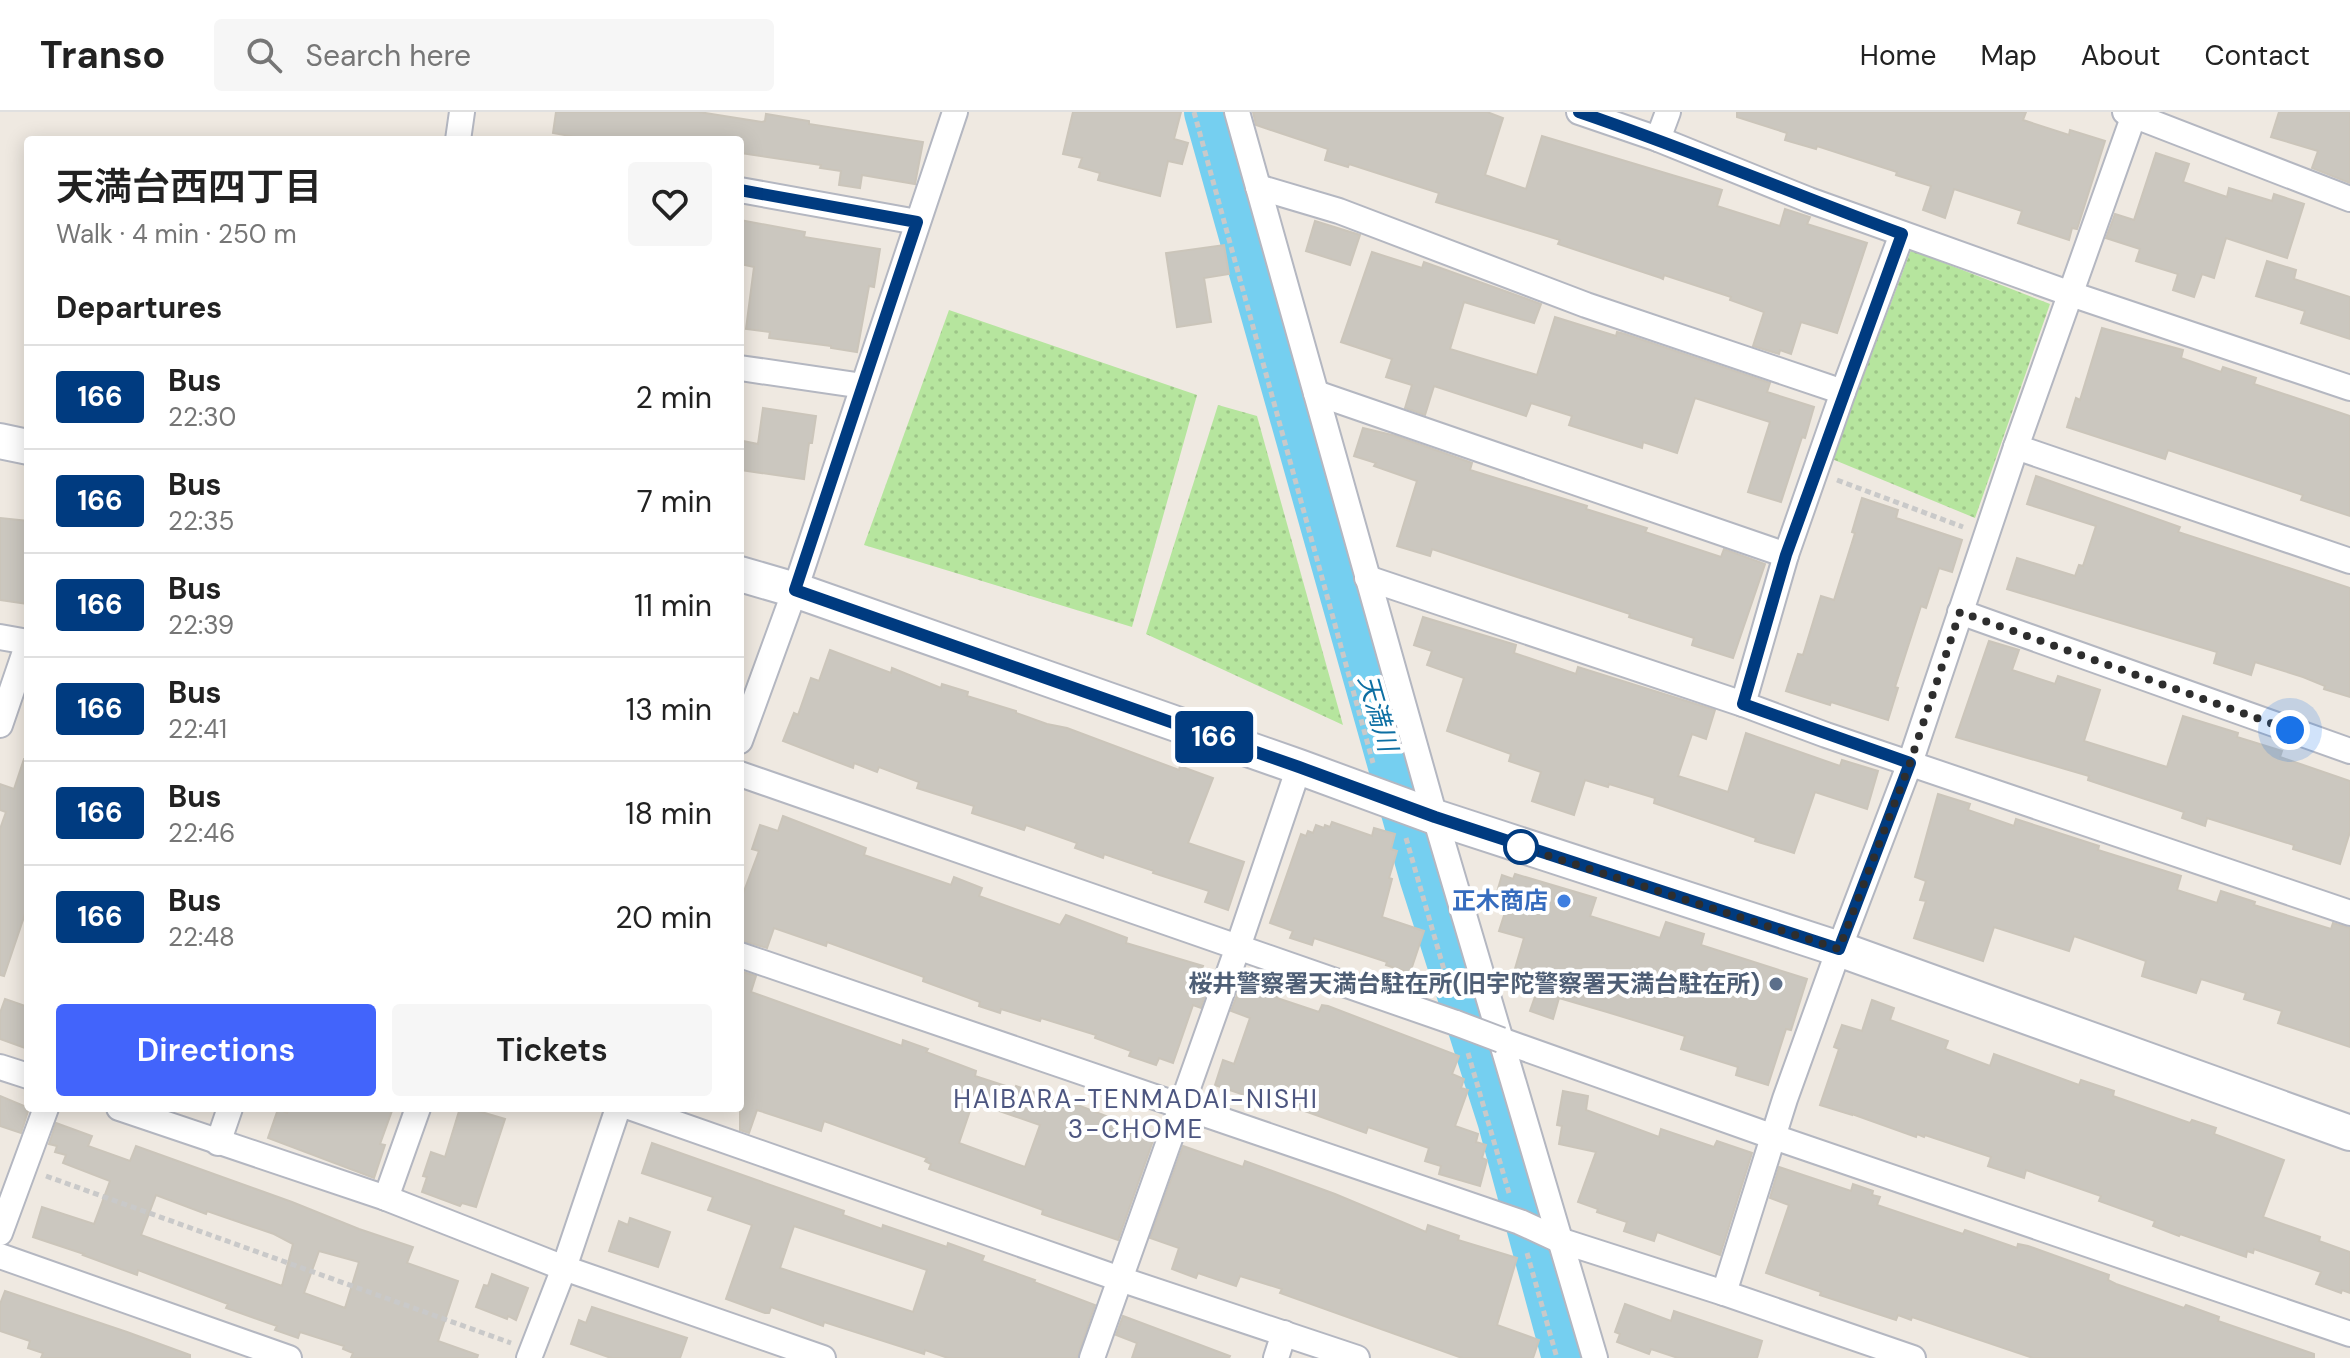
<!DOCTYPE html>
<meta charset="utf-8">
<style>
body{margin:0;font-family:"DM Sans","Noto Sans JP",sans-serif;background:#f6f6f6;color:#222;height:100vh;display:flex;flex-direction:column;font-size:30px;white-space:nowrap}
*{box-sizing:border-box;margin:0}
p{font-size:26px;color:#767676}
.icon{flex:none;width:44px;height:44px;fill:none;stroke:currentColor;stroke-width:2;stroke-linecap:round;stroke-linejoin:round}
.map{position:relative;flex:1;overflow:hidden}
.details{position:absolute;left:24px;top:24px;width:720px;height:976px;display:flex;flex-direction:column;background:#fff;border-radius:8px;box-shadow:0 4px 20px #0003}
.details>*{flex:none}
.badge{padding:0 16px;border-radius:6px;font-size:28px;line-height:52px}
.you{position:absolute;width:40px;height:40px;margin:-20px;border:6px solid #fff;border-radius:50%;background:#1a73e8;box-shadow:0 0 0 12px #1a73e833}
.map>.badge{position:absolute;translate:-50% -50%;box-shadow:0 0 0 4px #fff}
h2{padding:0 32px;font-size:30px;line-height:72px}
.round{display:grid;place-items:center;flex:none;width:84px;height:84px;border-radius:8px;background:#f6f6f6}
.headline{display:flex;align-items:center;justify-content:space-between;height:136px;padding:0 32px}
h1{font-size:38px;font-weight:600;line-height:60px}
.action{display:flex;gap:16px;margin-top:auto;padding:16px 32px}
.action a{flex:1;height:92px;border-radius:8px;background:#4264fb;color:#fff;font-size:32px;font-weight:600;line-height:92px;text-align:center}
.action a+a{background:#f6f6f6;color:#222}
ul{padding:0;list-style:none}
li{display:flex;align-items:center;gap:24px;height:104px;padding:0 32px;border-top:2px solid #e0e0e0}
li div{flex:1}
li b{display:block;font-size:30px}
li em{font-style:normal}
li .badge{min-width:88px;font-weight:700;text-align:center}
header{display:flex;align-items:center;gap:48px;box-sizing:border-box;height:112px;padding:0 40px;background:#fff;border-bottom:2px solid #e0e0e0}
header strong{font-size:38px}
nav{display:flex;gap:44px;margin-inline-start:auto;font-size:28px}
.search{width:560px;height:72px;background:#f6f6f6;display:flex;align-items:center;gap:20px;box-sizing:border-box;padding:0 28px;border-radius:8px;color:#767676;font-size:30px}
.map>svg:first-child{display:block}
</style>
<header>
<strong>Transo</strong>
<div class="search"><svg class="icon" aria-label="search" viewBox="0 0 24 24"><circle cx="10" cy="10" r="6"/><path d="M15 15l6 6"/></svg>Search here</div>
<nav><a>Home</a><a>Map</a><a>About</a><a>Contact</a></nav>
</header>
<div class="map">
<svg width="2350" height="1246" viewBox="0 0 2350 1246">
<defs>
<pattern id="park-dots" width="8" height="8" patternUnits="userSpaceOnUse" patternTransform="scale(2)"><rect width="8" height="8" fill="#b6e59e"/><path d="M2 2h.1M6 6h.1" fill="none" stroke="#9dc588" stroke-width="1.8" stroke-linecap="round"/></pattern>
</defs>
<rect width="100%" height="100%" fill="#efe9e1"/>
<g fill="url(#park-dots)">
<polygon points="1911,138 2050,192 1975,406 1832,347"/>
<polygon points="949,198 1197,283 1132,515 864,433"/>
<polygon points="1218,293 1257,304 1343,613 1146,522"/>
</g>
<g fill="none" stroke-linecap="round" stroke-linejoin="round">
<polyline stroke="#75cff0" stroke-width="50" points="1209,0 1424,764 1502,1007 1567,1246"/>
</g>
<g fill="#cbc7bf" stroke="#cbc5ba" stroke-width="2" fill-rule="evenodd">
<polygon points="556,0 699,0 762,10 765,9 766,2 809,9 809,12 923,30 915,72 862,63 860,76 839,73 841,59 820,56 821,53 740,41 740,28 592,28 553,21"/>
<polygon points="1073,0 1181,0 1174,27 1188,31 1182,52 1168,49 1160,84 1098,68 1100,61 1079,55 1082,46 1063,42"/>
<polygon points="1253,0 1487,0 1503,6 1485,63 1526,77 1542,24 1722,78 1717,94 1780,114 1785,97 1810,105 1807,112 1867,131 1837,221 1801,210 1791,242 1780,238 1779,242 1753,234 1764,200 1730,188 1731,185 1664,163 1663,167 1661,166 1558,132 1560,128 1436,90 1439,81 1349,52 1348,55 1325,48 1328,37 1256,13"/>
<polygon points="1737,0 2026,0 2023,8 2069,23 2070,18 2105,29 2077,117 2072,116 2069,128 2018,111 2022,99 1954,77 1945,106 1923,98 1931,74 1896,63 1897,60 1817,34 1816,37 1785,28 1787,21 1737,5"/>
<polygon points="2279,0 2350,0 2350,71 2312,56 2318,39 2271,25"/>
<polygon points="2156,41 2189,52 2183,70 2227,85 2229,76 2272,89 2274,82 2304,92 2287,146 2226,126 2214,166 2202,162 2194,185 2173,178 2178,162 2136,149 2140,137 2106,126 2115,102 2134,108"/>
<polygon points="740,108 805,120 804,125 880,137 874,175 869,174 857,240 831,236 831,234 769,226 770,220 746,217 754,155 740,152"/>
<polygon points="1315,109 1360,123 1350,153 1306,139"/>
<polygon points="1224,133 1229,162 1204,166 1211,210 1177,215 1166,141"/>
<polygon points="1372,140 1422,156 1424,150 1541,192 1534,211 1464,190 1450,237 1537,263 1555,205 1616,224 1617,220 1625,222 1770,271 1767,280 1814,295 1805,326 1802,325 1781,390 1748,380 1770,310 1695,286 1677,341 1643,330 1642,336 1569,313 1572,304 1531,291 1526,304 1434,274 1425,303 1405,296 1412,273 1386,265 1392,247 1341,230"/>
<polygon points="2267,149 2296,158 2294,167 2350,185 2350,227 2301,211 2305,199 2256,184"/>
<polygon points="2102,216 2183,238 2181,246 2221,260 2223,255 2256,266 2254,272 2350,304 2350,404 2301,388 2303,383 2168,338 2165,347 2067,315 2076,286 2080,288"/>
<polygon points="763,296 816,304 812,331 809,331 804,367 740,358 743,329 758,332"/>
<polygon points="1363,316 1396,324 1472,351 1470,358 1587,394 1586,397 1647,416 1645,420 1721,445 1724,437 1765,452 1733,546 1692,533 1694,526 1629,505 1630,502 1432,437 1430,444 1397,434 1417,369 1374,354 1376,351 1354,344"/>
<polygon points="2036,364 2180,415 2178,420 2350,476 2350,585 2324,577 2325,574 2303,565 2255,550 2251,563 2214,551 2217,540 2007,477 2017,446 2075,464 2079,453 2083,454 2096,414 2027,392"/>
<polygon points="1862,386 1898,398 1896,406 1962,428 1952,460 1939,456 1926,496 1921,494 1895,575 1898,576 1888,608 1831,590 1830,593 1786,579 1798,542 1803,543 1821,484 1834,488 1855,421 1852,420"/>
<polygon points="0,406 28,409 28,492 0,488"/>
<polygon points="1423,505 1516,533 1514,541 1576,562 1578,555 1715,598 1706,627 1692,622 1678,664 1728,680 1746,621 1840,654 1842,648 1878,659 1867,697 1815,680 1794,741 1755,729 1756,726 1654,691 1655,686 1609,672 1608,675 1585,668 1574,703 1532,689 1541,660 1509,649 1511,642 1447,619 1464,566 1427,553 1432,539 1414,533"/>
<polygon points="1989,529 2019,538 2012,558 2055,572 2058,564 2100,578 2084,629 2167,655 2183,604 2238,621 2237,625 2282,639 2280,645 2350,669 2350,720 2340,752 2293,737 2294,733 2207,706 2205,714 2182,706 2184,700 2088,668 2089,664 1956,625"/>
<polygon points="830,538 891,561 892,556 941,576 942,572 968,580 967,584 1016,599 1016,601 1047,612 1067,616 1179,658 1180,654 1213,666 1188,731 1244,750 1228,798 1205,790 1209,779 1153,761 1154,759 1104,742 1103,746 1075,736 1077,731 1026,713 1024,718 972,701 974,694 917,676 919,670 879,655 877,660 854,651 853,656 783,629 794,601 798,603 811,566 819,569"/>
<polygon points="24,647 28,647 28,793 4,864 0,863 0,717 6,700 0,698 0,672 14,677"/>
<polygon points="1938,682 1970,692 1968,698 2014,714 2016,707 2099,734 2098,738 2181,764 2177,778 2217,791 2221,779 2255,790 2254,793 2331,817 2333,811 2350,816 2350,935 2278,911 2282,899 2244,887 2246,881 2201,867 2196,881 2142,864 2146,849 2074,824 2069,839 1994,815 1983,849 1914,826 1926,789 1920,788 1926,769 1915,765"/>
<polygon points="783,704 866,736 864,743 951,773 954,765 982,776 979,784 1060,813 1066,803 1127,826 1126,831 1203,854 1199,865 1210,868 1201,896 1193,893 1173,951 1159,946 1156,953 1129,944 1131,939 1095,926 1096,923 1041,906 1040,909 1001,897 1000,901 979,894 980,890 923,869 924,865 827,830 826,834 774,816 767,836 740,828 740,790 759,739 752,737 760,713 778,719"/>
<polygon points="1332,710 1372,724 1374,716 1395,722 1391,737 1397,739 1389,766 1392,767 1382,805 1424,819 1410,861 1386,853 1387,850 1314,826 1312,833 1290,826 1293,819 1270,811 1301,722 1306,724 1308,719 1313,721 1316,713 1324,716 1325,713 1330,715"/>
<polygon points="1515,762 1596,786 1590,804 1660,826 1666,810 1704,822 1701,833 1807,867 1791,918 1786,917 1768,973 1736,963 1738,955 1681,937 1685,924 1607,900 1559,886 1553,907 1530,899 1538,876 1524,871 1526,864 1514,860 1524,826 1499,819 1508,791 1495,787 1502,763 1513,767"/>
<path d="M740,859L756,864L751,880L902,934L903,928L928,937L926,940L976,959L975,964L1015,977L1016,974L1069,992L1070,990L1155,1023L1118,1128L1042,1102L1043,1098L929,1057L931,1052L925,1049L927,1046L824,1009L821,1019L757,998L749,1021L740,1018ZM973,990L1040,1013L1025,1055L959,1031Z"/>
<polygon points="1250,867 1280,877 1277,886 1319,900 1322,893 1328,894 1459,944 1452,962 1464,967 1461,976 1468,978 1455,1014 1478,1022 1476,1030 1486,1033 1482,1046 1487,1048 1480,1074 1439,1062 1441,1054 1425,1049 1429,1036 1368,1015 1366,1021 1257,982 1256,987 1215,973 1223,948 1234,952 1250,906 1231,899 1239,878 1245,881"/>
<polygon points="5,887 28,895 28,937 0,927 0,901"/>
<polygon points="1872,888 1894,896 1890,908 1948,929 1945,937 1990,954 1994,942 2079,973 2081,968 2114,979 2113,984 2190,1011 2192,1008 2216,1016 2214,1022 2284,1048 2263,1105 2320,1125 2319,1129 2350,1140 2350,1181 2342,1178 2341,1181 2316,1172 2321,1160 2254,1137 2253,1141 2247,1139 2246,1145 2180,1122 2179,1124 2153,1114 2155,1109 2099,1089 2101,1084 2026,1058 2024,1066 1988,1054 1991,1045 1925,1023 1924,1025 1917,1022 1916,1025 1852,1002 1852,1003 1820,993 1839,937 1834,935 1842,913 1862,919"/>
<polygon points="1563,979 1588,984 1586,998 1659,1025 1661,1017 1714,1035 1717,1029 1752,1041 1720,1143 1657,1120 1654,1129 1624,1119 1627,1110 1597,1100 1598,1097 1578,1090 1596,1040 1559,1032 1562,1014 1557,1013"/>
<polygon points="0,984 29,996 21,1021 0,1014"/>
<polygon points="289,996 393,996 380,1032 385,1033 374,1066 268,1026 278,997 287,1001"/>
<polygon points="460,996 468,996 505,1007 476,1095 462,1091 460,1094 422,1080 427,1065 423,1064 431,1040 445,1045"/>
<path d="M56,1011L92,1024L88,1034L130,1049L136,1034L292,1090L359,1117L413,1135L407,1151L458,1169L438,1229L478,1243L477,1246H351L353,1241L343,1237L344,1234L300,1220L298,1226L275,1218L277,1214L226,1196L228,1192L138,1158L137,1163L83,1143L84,1142L33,1125L42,1095L94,1112L110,1069L63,1051L66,1043L55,1040L57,1034L49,1032ZM156,1083L206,1102L207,1099L274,1122L293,1132L282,1174L141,1123ZM319,1139L359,1150L345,1196L304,1181Z"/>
<path d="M652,1031L844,1099L843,1103L882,1117L883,1113L947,1135L948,1131L984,1144L982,1149L1035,1168L1034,1170L1095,1193L1077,1246H948L925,1238L924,1242L824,1210L823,1214L771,1195L769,1201H765L726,1187L752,1113L708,1098L713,1085L642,1061ZM794,1114L927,1158L913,1200L780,1156Z"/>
<polygon points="1183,1034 1243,1055 1245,1049 1335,1082 1426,1120 1428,1113 1459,1124 1458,1128 1517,1146 1497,1213 1539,1228 1533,1246 1462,1246 1280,1181 1282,1177 1240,1164 1236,1174 1198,1161 1196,1166 1172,1157 1179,1136 1150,1126"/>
<polygon points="1779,1055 1851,1079 1853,1072 1873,1079 1872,1083 1880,1085 1877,1093 1963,1122 1965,1118 2017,1136 2018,1132 2028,1134 2109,1163 2108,1168 2116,1172 2184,1196 2186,1193 2219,1205 2218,1209 2314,1242 2314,1246 2033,1246 1912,1205 1911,1208 1898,1203 1896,1208 1820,1183 1821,1180 1766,1161 1789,1093 1770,1086"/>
<polygon points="630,1106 670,1120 658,1155 609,1139 619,1109 628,1113"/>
<polygon points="492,1162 528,1176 516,1208 508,1204 507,1207 476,1195 484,1173 488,1174"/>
<polygon points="5,1179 127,1220 190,1243 190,1246 41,1246 43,1241 28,1236 30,1229 0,1219 0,1192"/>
<polygon points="1625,1192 1671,1209 1674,1199 1762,1229 1757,1246 1678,1246 1651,1237 1649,1242 1617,1230 1620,1222 1615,1220"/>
<polygon points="592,1195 687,1226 680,1246 611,1246 571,1232 579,1208 586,1211"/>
<polygon points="1123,1204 1230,1244 1229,1246 1132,1246 1137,1231 1116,1223"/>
</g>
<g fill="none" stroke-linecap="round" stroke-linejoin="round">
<g stroke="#b4b7c1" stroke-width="28">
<g id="street">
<polyline points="1237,0 1435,705 1595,1246"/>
<polyline points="1579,0 1658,27 1809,88 2071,182 2350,276"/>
<polyline points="2125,0 2350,87"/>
<polyline points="1658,27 1668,0"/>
<polyline points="458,28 462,0"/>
<polyline points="1258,75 1339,99 1586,193 1843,280 1786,443 1743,592"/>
<polyline points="740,78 917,110"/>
<polyline points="740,256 863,274"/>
<polyline points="1843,280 1902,122"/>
<polyline points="1316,281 1786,443"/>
<polyline points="2016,335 2350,449"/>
<polyline points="1367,466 1743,592 1826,623 2350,801"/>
<polyline points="1960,500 2350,639"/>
<polyline points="0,525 28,530"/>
<polyline points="0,613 28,531"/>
<polyline points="740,629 795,478 955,0"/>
<polyline points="740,662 1456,911"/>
<polyline points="740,843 1520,1110 1559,1128 1724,1181 1785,987 1839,837 1910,651 2016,335 2135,0"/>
<polyline points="1501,928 1774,1025 2350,1222"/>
<polyline points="0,955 28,964"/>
<polyline points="119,996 386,1086 564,1156 823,1246"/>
<polyline points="632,996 1120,1167 1357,1246"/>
<polyline points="218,1031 230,996"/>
<polyline points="386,1086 418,996"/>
<polyline points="0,1121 46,996"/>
<polyline points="0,1144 289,1246"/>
<polyline points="1724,1181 1913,1246"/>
<polyline points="529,1246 564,1156 618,996"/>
<polyline points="1092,1246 1238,835 1299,655"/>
<polyline points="1276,1246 1284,1221"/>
</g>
</g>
<g stroke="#b4b7c1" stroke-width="38">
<g id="secondary">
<polyline points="0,329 28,335"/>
<polyline points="740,462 795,478 1299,655 1435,705 1839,837 2350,1021"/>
</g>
</g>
<g stroke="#c9c9c9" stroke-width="5" stroke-dasharray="6 4" stroke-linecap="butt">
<polyline points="1194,0 1373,651"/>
<polyline points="1837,368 1963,415"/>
<polyline points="1406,726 1451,882"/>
<polyline points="1468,941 1509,1081"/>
<polyline points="46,1064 511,1231"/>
<polyline points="1527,1141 1557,1246"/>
</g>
<use href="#street" stroke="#fff" stroke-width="24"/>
<use href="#secondary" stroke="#fff" stroke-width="34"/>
<g stroke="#b4b7c1" stroke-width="28" stroke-linecap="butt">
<polyline id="street-bridge" points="1456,911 1501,928"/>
</g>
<use href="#street-bridge" stroke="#fff" stroke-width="24"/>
</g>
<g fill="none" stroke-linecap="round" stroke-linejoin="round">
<g stroke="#fff" stroke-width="18">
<path id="line" d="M740,78L917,110L795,478L1299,655L1435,705L1839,837L1910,651L1743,592L1786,443L1902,122C1794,82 1688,37 1579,0"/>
</g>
<use href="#line" stroke="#003b80" stroke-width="12"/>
<polyline stroke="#2e2e2e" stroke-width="8" stroke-dasharray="0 14.4" points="1521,735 1839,837 1910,651 1960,500 2290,618"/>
</g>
<circle fill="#fff" stroke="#003b80" stroke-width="4" cx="1521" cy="735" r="16"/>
<circle fill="#3f7fe0" stroke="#fff" stroke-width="3" cx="1564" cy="789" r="8"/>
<circle fill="#5c6f8a" stroke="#fff" stroke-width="3" cx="1776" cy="872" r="8"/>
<g text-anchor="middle" stroke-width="8" stroke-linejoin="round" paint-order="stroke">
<g font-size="24" font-weight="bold" fill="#366cbe" stroke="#fff" text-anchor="end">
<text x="1548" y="797">正木商店</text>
</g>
<g font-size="24" font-weight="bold" fill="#4e5e75" stroke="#fff" text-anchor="end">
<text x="1760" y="880">桜井警察署天満台駐在所(旧宇陀警察署天満台駐在所)</text>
</g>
<g font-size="26" font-style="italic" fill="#0d6fa3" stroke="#fff">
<text transform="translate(1378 601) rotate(74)" y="9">天満川</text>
</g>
<g font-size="26" letter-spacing="2" fill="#4d5680" stroke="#fff">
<text x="1136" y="996">HAIBARA-TENMADAI-NISHI<tspan x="1136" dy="30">3-CHOME</tspan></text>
</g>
</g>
</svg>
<div class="you" style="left:2290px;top:618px"></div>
<b class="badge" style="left:1214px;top:625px;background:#003b80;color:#fff">166</b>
<section class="details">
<div class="headline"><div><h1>天満台西四丁目</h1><p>Walk · 4 min · 250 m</p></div><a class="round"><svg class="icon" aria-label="heart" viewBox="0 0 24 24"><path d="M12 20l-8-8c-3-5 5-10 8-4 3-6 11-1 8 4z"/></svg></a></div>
<h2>Departures</h2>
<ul>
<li><span class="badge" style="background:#003b80;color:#fff">166</span><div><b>Bus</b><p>22:30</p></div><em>2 min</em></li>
<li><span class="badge" style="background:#003b80;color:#fff">166</span><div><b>Bus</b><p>22:35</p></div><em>7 min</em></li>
<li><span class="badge" style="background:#003b80;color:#fff">166</span><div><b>Bus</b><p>22:39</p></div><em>11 min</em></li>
<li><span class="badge" style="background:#003b80;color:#fff">166</span><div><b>Bus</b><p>22:41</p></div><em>13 min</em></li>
<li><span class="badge" style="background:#003b80;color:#fff">166</span><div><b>Bus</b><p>22:46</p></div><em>18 min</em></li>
<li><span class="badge" style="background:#003b80;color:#fff">166</span><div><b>Bus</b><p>22:48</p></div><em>20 min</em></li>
</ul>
<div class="action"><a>Directions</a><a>Tickets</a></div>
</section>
</div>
